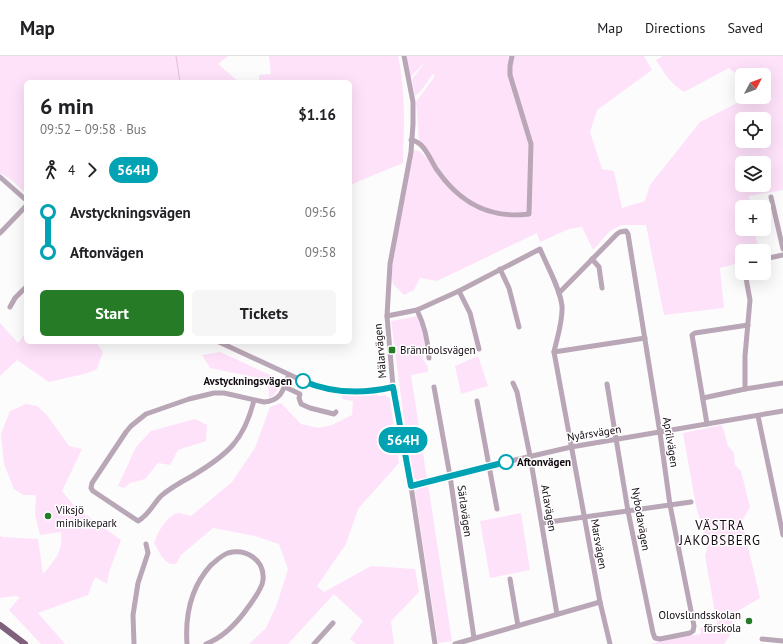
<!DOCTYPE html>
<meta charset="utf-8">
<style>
body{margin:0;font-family:"PT Sans",sans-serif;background:#f6f6f6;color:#202124;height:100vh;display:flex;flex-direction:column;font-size:15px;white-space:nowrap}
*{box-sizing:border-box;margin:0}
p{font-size:13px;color:#757577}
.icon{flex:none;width:22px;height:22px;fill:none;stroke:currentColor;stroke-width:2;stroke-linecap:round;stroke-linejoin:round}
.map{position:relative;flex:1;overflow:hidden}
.details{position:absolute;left:24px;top:24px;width:328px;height:264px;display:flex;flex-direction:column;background:#fff;border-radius:6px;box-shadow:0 4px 16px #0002}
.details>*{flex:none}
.badge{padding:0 8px;border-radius:13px;font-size:14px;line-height:26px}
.needle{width:26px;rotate:49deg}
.fabs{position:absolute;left:735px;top:12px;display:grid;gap:8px}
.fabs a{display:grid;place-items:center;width:36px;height:36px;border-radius:6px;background:#fff;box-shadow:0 4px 16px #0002;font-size:20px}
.map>.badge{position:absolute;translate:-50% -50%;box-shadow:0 0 0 2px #fff}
.legs{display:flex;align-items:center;gap:6px;height:44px;padding:0 16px;font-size:13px}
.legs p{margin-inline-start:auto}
.headline{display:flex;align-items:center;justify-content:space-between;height:68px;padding:0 16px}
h1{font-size:22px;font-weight:600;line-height:30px}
.action{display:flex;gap:8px;margin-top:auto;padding:8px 16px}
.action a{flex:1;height:46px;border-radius:6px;background:#267b27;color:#fff;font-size:16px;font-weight:600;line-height:46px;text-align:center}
.action a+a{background:#f6f6f6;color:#202124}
ul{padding:0 16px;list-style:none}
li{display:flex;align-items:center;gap:14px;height:40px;font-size:15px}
li i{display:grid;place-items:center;width:6px;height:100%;margin:0 5px;background:currentColor}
li i::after{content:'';width:10px;height:10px;margin:-5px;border:3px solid;border-radius:50%;background:#fff}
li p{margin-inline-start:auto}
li:first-child i{background:linear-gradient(#0000 50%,currentColor 0)}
li:last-child i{background:linear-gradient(currentColor 50%,#0000 0)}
header{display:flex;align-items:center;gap:24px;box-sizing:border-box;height:56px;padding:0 20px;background:#fff;border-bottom:1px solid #e0e0e0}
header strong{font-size:19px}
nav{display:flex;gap:22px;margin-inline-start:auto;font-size:14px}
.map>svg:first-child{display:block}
</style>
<header>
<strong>Map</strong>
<nav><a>Map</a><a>Directions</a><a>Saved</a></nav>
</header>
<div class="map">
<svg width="783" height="588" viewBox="0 0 783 588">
<rect width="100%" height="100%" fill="#fcfcfc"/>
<g fill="#fee2fa" fill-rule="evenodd">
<polygon points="0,0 228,0 218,8 239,26 26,26 26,138 12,124 0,117"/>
<path d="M269,0H398C406,36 404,71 403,107L350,129V26H259V19L271,18Z"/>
<path d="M404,0H644L652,14L597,54L590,76L602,113L614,115L622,152L645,145L650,129L700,66L745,43V41H764V19H742V35L734,16L729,12L684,36C671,28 664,17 656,4L663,0H783V134L749,140L750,151H742V173H754L759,195H742V206L720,212L724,252L664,259L646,169H622L610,175L593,194L582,171L569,173L540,186L537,177L437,225L420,222L414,234L404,239L393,228L391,217L412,96L416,94L421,96L427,103L428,95L421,89L419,84L416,46L435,20L433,18L420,36L415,40L412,23L423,9H422L410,22ZM742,63H764V85H742ZM742,107H764V129H742Z"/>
<path d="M418,260C424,277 427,286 423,303L428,311V316L411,319L427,423L419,425L413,422L411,416L391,265Z"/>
<polygon points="0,267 18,287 26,276 26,286 96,286 103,296 97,313 88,317 49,326 17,304 0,320"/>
<polygon points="220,296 283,325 274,339 269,342 268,324 210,312 202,299"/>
<polygon points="478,300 488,330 461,338 455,310"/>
<path d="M307,328L325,334H391L381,336L377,340L385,339L390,343L399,407L358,453L346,488L317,530L324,536L371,510L415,513L419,536L391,565L394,588H356L350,583L363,565L334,538L288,588H249L266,572L277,548L288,513L279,488L255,480L213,472L181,499L176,508C164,510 159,495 154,487C158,476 166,460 178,457C182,457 187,459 191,460L232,426L255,392L270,351L281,347L301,368L318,372L332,369L352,359L353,345L342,343V339L325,336L306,330Z"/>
<path d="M26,348L37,350L47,359L69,390L82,393L62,435L75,451L121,484L109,516L107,528L95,521L88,539L38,557L65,588H41L9,554L20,541L15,540L0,542V479L2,481L38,483L43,518C56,503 63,496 61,476L40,479L35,458L36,439H23L14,433L4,408L1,378L10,355Z"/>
<polygon points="195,363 207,369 206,385 178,394 170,409 158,407 145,423 130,427 124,432 118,430 136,391 151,375"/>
<polygon points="722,369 728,390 734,397 735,409 741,415 750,451 742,465 760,542 731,559 734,573 724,588 648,588 656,587 657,585 701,578 700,572 717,568 705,500 708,490 696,450 683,377"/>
<polygon points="428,428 452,585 438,587 415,436 419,431"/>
<polygon points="521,457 530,514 490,522 480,465"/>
</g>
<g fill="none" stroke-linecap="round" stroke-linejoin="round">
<polyline stroke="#e7bce1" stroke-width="1" points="176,0 180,26"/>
<g stroke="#b9a6b6" stroke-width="5">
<polyline points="404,0 413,46 413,68 411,96 390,208 387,260 393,331 411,430 435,588"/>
<path d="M411,84C425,86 430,104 437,114C460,147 489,163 529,158L531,88L510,19V10L512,0"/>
<polyline points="0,121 26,144"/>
<polyline points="771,141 783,193"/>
<polyline points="0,177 26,150"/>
<polyline points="592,203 599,211 602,232"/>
<polyline points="764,203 783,199"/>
<polyline points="500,213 509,232 519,271"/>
<polyline points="459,235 470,257 479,293"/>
<polyline points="559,237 617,178 620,176 626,175 628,178 660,377 670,449 694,570 693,575 690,577 660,583 655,582 653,577 628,455 607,328"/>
<polyline points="10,251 15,242 26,231"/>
<path d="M417,254C425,270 428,285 429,302"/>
<path d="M387,260L417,254L459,235L540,193C547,210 560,232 562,250C563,265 557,282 554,296L600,546L610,588"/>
<polyline points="219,286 314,330 347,335 360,335 393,331"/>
<polyline points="554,296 645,282"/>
<polyline points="513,327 517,336 530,400 557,558"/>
<polyline points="285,331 300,338 299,342 301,348 310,352 334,358 336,356"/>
<polyline points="434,331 450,420 474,582"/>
<polyline points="745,333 745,300 750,244 745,217"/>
<polyline points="703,342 745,333 783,327"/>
<path d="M254,344C244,385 227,399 192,420C181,426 170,432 161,440C153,448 149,459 138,465L93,435L91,432L92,427L126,376L131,370L146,358L189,343L214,337H224L264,346C282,345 283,333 289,319"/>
<polyline points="477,345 497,453"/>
<polyline points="758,360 783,479"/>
<polyline points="707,368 692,279 695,277 748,269"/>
<polyline points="411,430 489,410 571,391 783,355"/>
<polyline points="542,467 691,446"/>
<polyline points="510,523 518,570"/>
<polyline points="762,583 783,585"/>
<polyline points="134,588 133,559 138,527 148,497 146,488"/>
<path d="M187,588C185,559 190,532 211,509C216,505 222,499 228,497C246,492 265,504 263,524C262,533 254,543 249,550C238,566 224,581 206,588"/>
<polyline points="314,588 333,567"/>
<polyline points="455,588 600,546"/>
</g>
<polyline stroke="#80607c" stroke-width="6" points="0,569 25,588"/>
</g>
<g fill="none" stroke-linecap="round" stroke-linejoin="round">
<g stroke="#fff" stroke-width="9">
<path id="line-1" d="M303,325C331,337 363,338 393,331L411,430L506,406"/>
</g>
<use href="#line-1" stroke="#00a3b4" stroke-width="6"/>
</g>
<g fill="#267b27" stroke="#fff" stroke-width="1.5">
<rect x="388" y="290" width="8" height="8" rx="2"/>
<circle cx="48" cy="460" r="4"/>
<circle cx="749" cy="565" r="4"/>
</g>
<g fill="#fff" stroke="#00a3b4" stroke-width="2">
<circle cx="303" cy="325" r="7"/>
<circle cx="506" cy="406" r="7"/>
</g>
<g text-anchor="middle" stroke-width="3" stroke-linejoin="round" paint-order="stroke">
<g font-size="11" fill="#130a12" stroke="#fff" text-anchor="start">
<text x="400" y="298">Brännbolsvägen</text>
<text x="56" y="458">Viksjö<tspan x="56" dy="13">minibikepark</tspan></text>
<text x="741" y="563" text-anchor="end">Olovslundsskolan<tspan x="741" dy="13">förskola</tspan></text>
</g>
<g font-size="11" fill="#130a12" stroke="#fff">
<text transform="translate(380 295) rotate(-95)" y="4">Mälarvägen</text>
<text transform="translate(594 377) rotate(-9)" y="4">Nyårsvägen</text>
<text transform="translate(671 386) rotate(81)" y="4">Aprilvägen</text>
<text transform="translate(549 452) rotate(80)" y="4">Arlavägen</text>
<text transform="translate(465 455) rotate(82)" y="4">Särlavägen</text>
<text transform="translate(641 463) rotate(80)" y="4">Nybodavägen</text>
<text transform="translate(599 488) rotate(80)" y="4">Marsvägen</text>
</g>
<g font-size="11" font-weight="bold" fill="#130a12" stroke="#fff" text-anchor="end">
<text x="292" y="329">Avstyckningsvägen</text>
<text x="517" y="410" text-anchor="start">Aftonvägen</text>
</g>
<g font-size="13" letter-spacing="1" fill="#130a12" stroke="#fff">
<text x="720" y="474">VÄSTRA<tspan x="720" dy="15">JAKOBSBERG</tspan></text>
</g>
</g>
</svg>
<div class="fabs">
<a><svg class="needle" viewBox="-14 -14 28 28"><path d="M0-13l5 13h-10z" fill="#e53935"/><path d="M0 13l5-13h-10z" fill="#757577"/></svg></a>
<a><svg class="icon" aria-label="locate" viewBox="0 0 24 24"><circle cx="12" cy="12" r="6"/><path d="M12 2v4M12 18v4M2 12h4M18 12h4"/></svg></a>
<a><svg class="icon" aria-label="layers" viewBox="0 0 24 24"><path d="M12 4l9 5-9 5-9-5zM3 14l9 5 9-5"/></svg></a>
<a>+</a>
<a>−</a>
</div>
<b class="badge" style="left:403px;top:384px;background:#00a3b4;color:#fff">564H</b>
<section class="details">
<div class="headline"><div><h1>6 min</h1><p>09:52 – 09:58 · Bus</p></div><b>$1.16</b></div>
<div class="legs"><svg class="icon" aria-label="walk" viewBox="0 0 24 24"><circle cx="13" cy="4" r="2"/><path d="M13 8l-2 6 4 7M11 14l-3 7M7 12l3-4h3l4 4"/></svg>4<svg class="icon" aria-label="forward" viewBox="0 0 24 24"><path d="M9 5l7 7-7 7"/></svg><b class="badge" style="background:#00a3b4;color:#fff">564H</b></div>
<ul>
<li><i style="color:#00a3b4"></i><b>Avstyckningsvägen</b><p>09:56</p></li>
<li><i style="color:#00a3b4"></i><b>Aftonvägen</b><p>09:58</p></li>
</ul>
<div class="action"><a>Start</a><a>Tickets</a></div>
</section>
</div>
